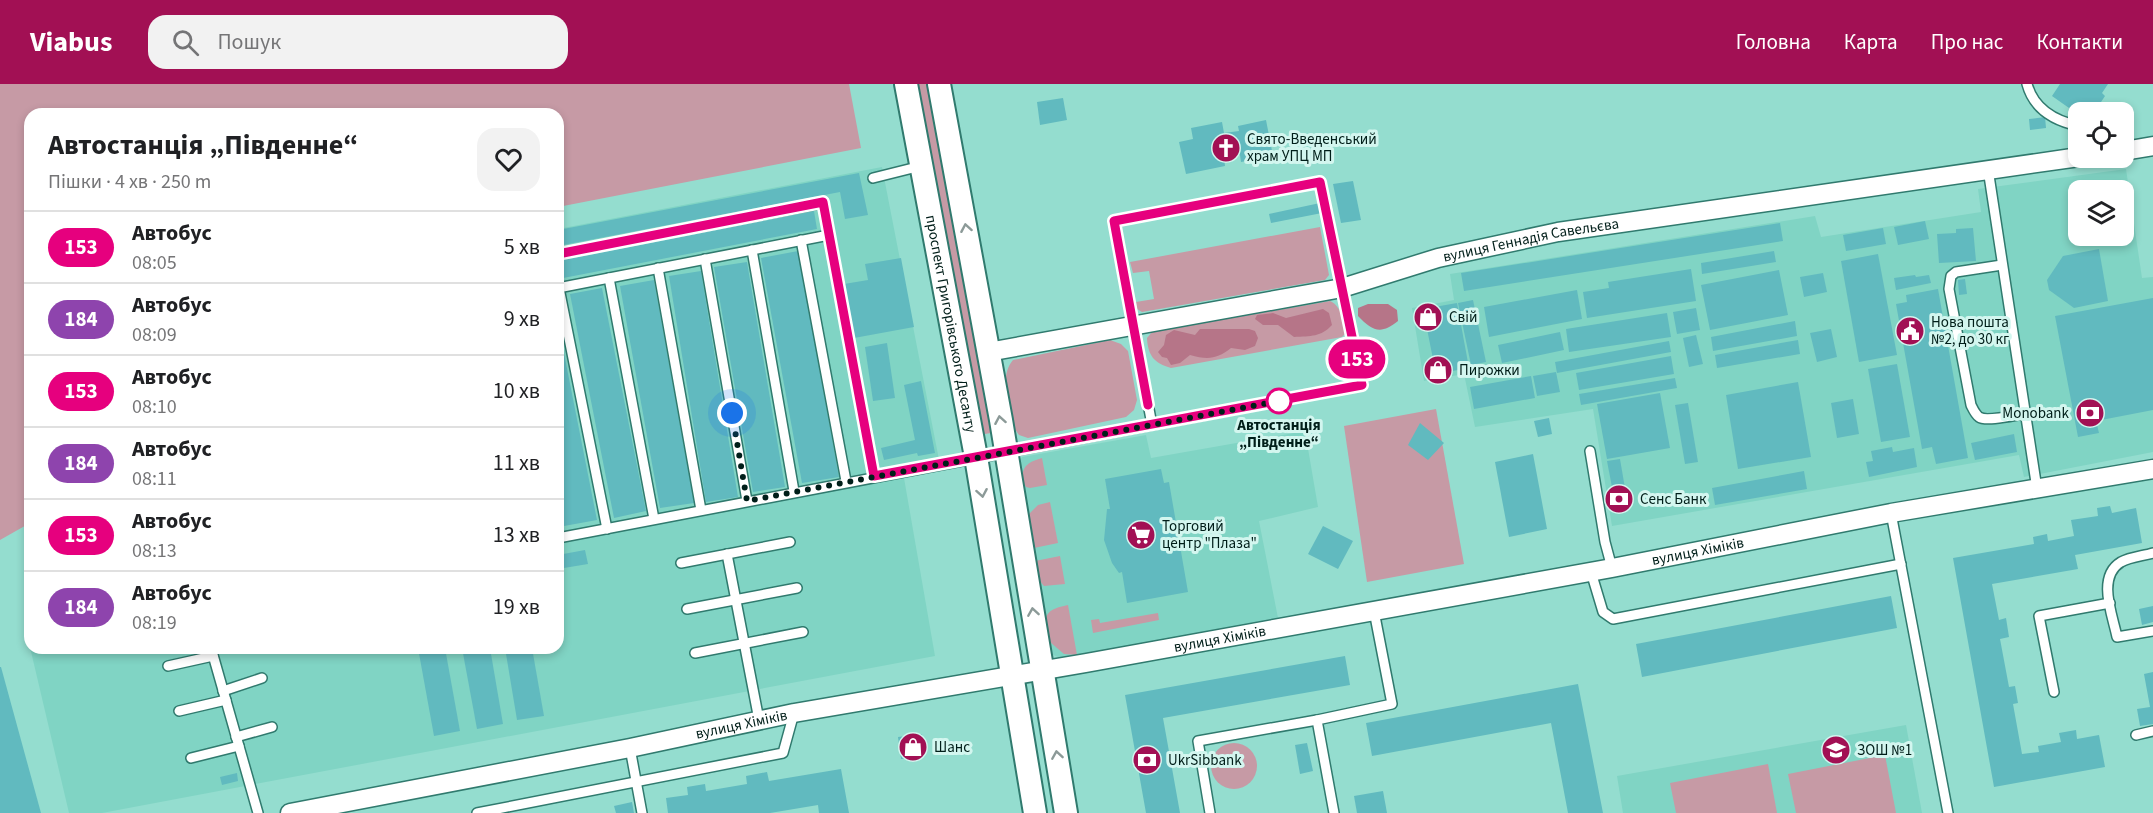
<!DOCTYPE html>
<html lang="uk">
<meta charset="utf-8">
<style>
body{margin:0;font-family:"Source Sans 3",sans-serif;background:#f2f2f2;color:#202124;height:100vh;display:flex;flex-direction:column;font-size:22px;white-space:nowrap}
*{box-sizing:border-box;margin:0}
p{font-size:20px;color:#757577}
.icon{flex:none;width:33px;height:33px;fill:none;stroke:currentColor;stroke-width:2;stroke-linecap:round;stroke-linejoin:round}
.map{position:relative;flex:1;overflow:hidden}
.panel{position:absolute;left:24px;top:24px;width:540px;height:546px;display:flex;flex-direction:column;background:#fff;border-radius:18px;box-shadow:0 3px 9px #0003}
.panel>*{flex:none}
.badge{padding:0 12px;border-radius:20px;font-size:21px;line-height:39px}
.buttons{position:absolute;left:2068px;top:18px;display:grid;gap:12px}
.buttons a{display:grid;place-items:center;width:66px;height:66px;border-radius:12px;background:#fff;box-shadow:0 3px 9px #0003;font-size:30px}
.you{position:absolute;width:30px;height:30px;margin:-15px;border:4px solid #fff;border-radius:50%;background:#1a73e8;box-shadow:0 0 0 9px #1a73e833}
.map>.badge{position:absolute;translate:-50% -50%;box-shadow:0 0 0 3px #fff}
.round{display:grid;place-items:center;flex:none;width:63px;height:63px;border-radius:18px;background:#f2f2f2}
.overview{display:flex;align-items:center;justify-content:space-between;height:102px;padding:0 24px}
h1{font-size:28px;font-weight:700;line-height:45px}
ul{padding:0;list-style:none}
li{display:flex;align-items:center;gap:18px;height:72px;padding:0 24px;border-top:2px solid #e0e0e0}
li div{flex:1}
li b{display:block;font-size:22px}
li em{font-style:normal}
li .badge{min-width:66px;font-weight:700;text-align:center}
header{display:flex;align-items:center;gap:36px;box-sizing:border-box;height:84px;padding:0 30px;background:#a21054;color:#fff}
header strong{font-size:28px}
nav{display:flex;gap:33px;margin-inline-start:auto;font-size:21px}
.search{width:420px;height:54px;background:#f2f2f2;display:flex;align-items:center;gap:15px;box-sizing:border-box;padding:0 21px;border-radius:18px;color:#757577;font-size:22px}
.map>svg:first-child{display:block}
</style>
<header>
<strong>Viabus</strong>
<div class="search"><svg class="icon" aria-label="search" viewBox="0 0 24 24"><circle cx="10" cy="10" r="6"/><path d="M15 15l6 6"/></svg>Пошук</div>
<nav><a>Головна</a><a>Карта</a><a>Про нас</a><a>Контакти</a></nav>
</header>
<div class="map">
<svg width="2153" height="729" viewBox="0 0 2153 729">
<rect width="100%" height="100%" fill="#94ddcf"/>
<g fill="#80d4c4" fill-rule="evenodd">
<polygon points="882,83 941,386 904,394 935,572 102,729 69,729 29,559 30,564 558,564 558,145"/>
<path d="M2126,85L2142,194L2153,193V368L2024,393L2019,371L1612,442L1593,325L1475,343L1464,290L1424,297L1412,224L1454,216L1450,190L1815,132L1821,153L1981,128L1978,105ZM2079,106H2124V152H2079Z"/>
<polygon points="1305,347 1318,423 1259,437 1278,534 1060,574 1047,568 1017,381 1022,373 1146,351 1151,374"/>
<polygon points="1906,641 1922,729 1623,729 1617,692"/>
</g>
<g fill="#c69aa5">
<polygon points="0,0 849,0 861,64 558,123 558,30 30,30 30,439 0,456"/>
<polygon points="915,0 929,0 993,345 991,349 985,350 982,348"/>
<polygon points="1320,143 1329,191 1325,196 1142,228 1137,225 1136,218 1154,215 1149,187 1133,189 1130,178"/>
<path d="M1330,217C1341,222 1345,238 1345,250L1342,253L1171,284C1154,279 1148,272 1147,254L1152,248Z"/>
<path d="M1110,256L1121,260L1128,267L1137,316L1134,326L1126,333L1028,354L1019,351L1014,344C1010,324 998,293 1013,276Z"/>
<polygon points="1436,325 1464,480 1367,498 1344,342"/>
<path d="M1042,374L1047,401L1030,404L1026,403L1022,396C1022,381 1029,378 1042,374Z"/>
<polygon points="1050,418 1058,459 1034,464 1028,431 1038,421"/>
<polygon points="1060,472 1065,500 1044,502 1039,496 1035,477"/>
<path d="M1068,521L1077,571L1064,570L1050,558L1046,533C1050,524 1060,523 1068,521Z"/>
<polygon points="1158,529 1159,536 1093,549 1091,536 1099,535 1100,539"/>
<circle cx="1234" cy="682" r="23"/>
<polygon points="1885,671 1896,729 1796,729 1788,690"/>
<polygon points="1768,680 1777,729 1676,729 1670,699"/>
</g>
<g fill="#b67588">
<path d="M1368,220H1388L1397,226L1398,237C1381,251 1372,247 1358,232V224Z"/>
<path d="M1323,225L1329,229L1332,241C1321,253 1311,252 1294,253L1278,241H1263L1255,235L1257,231L1273,229L1286,234Z"/>
<path d="M1200,245H1249L1255,247L1258,254L1255,262L1245,266L1231,264C1217,275 1208,276 1190,271L1180,279L1171,281L1167,274L1162,273L1158,268L1164,261L1166,251L1174,246L1195,251Z"/>
</g>
<g fill="#61babf">
<polygon points="2060,0 2108,0 2102,9 2105,12 2099,21 2095,19 2089,28 2079,28 2079,31 2052,12"/>
<polygon points="1063,14 1067,36 1040,41 1037,18"/>
<polygon points="2045,33 2046,44 2030,46 2029,35"/>
<polygon points="1266,36 1273,72 1241,78 1240,71 1224,74 1225,82 1186,90 1179,58 1193,55 1191,44 1222,38 1224,49 1239,47 1238,42"/>
<polygon points="859,89 868,131 845,135 840,108 558,162 558,146"/>
<polygon points="1353,97 1361,136 1341,139 1333,100"/>
<polygon points="1320,119 1322,129 1271,139 1269,130"/>
<polygon points="814,127 817,145 558,195 558,177"/>
<polygon points="1925,137 1929,155 1898,161 1894,143"/>
<polygon points="1780,139 1783,157 1464,207 1461,189"/>
<polygon points="1883,144 1886,160 1846,167 1843,151"/>
<polygon points="1973,144 1976,177 1939,179 1937,150 1956,149 1956,145"/>
<polygon points="2099,165 2108,217 2074,224 2049,206 2047,196 2063,172"/>
<polygon points="798,167 839,393 802,399 761,174"/>
<polygon points="1774,167 1776,178 1702,190 1701,179"/>
<polygon points="1878,170 1897,271 1859,278 1841,177"/>
<polygon points="901,174 914,243 854,254 844,200 868,196 865,180"/>
<polygon points="747,178 785,403 753,408 714,183"/>
<polygon points="1691,185 1696,217 1587,234 1583,208 1609,204 1608,198"/>
<polygon points="1779,186 1788,231 1710,246 1701,201"/>
<polygon points="701,187 738,413 706,418 669,192"/>
<polygon points="1823,189 1827,208 1804,213 1800,193"/>
<polygon points="1915,191 1916,193 1929,191 1931,199 1896,206 1894,194"/>
<polygon points="1965,195 1967,210 1959,211 1958,196"/>
<polygon points="654,196 694,419 660,424 620,202"/>
<polygon points="602,204 646,427 614,434 570,210"/>
<polygon points="1938,205 1968,374 1936,380 1932,363 1922,365 1896,220 1907,218 1906,211"/>
<polygon points="1577,206 1582,235 1489,253 1484,223"/>
<polygon points="2153,214 2153,326 2096,337 2099,349 2078,353 2055,232"/>
<polygon points="1473,216 1486,278 1471,281 1458,219"/>
<polygon points="1457,219 1469,284 1436,290 1423,225"/>
<polygon points="1696,224 1700,246 1677,250 1673,228"/>
<polygon points="1667,229 1671,253 1569,268 1566,245"/>
<polygon points="1795,237 1797,252 1713,267 1711,253"/>
<polygon points="558,239 597,436 564,442 558,413"/>
<polygon points="1831,245 1837,273 1817,278 1810,249"/>
<polygon points="1560,248 1564,266 1502,279 1498,261"/>
<polygon points="1696,251 1703,280 1689,283 1683,254"/>
<polygon points="1798,256 1800,270 1717,284 1715,271"/>
<polygon points="1669,257 1671,268 1557,289 1555,278"/>
<polygon points="887,259 895,314 873,317 865,263"/>
<polygon points="1671,272 1674,290 1579,306 1576,289"/>
<polygon points="1897,280 1910,353 1881,358 1868,285"/>
<polygon points="1556,288 1560,308 1537,312 1533,292"/>
<polygon points="1531,292 1535,314 1474,325 1470,303"/>
<polygon points="1675,294 1677,304 1581,321 1579,310"/>
<polygon points="921,297 935,369 918,372 917,369 884,376 881,364 915,356 904,301"/>
<polygon points="1798,298 1811,373 1738,385 1726,311"/>
<polygon points="1660,309 1670,364 1607,375 1597,320"/>
<polygon points="1853,315 1859,350 1837,354 1831,319"/>
<polygon points="1688,319 1698,378 1685,380 1675,321"/>
<polygon points="1549,334 1552,350 1538,353 1534,337"/>
<polygon points="1420,339 1444,359 1428,376 1408,361"/>
<polygon points="2014,350 2017,368 1975,376 1971,359"/>
<polygon points="1892,363 1893,368 1914,364 1917,383 1869,393 1866,378 1873,377 1871,367"/>
<polygon points="1533,370 1547,445 1509,453 1495,378"/>
<polygon points="1620,375 1627,416 1615,419 1607,377"/>
<polygon points="1161,385 1164,399 1169,398 1188,508 1127,519 1122,488 1119,489 1112,479 1104,456 1107,425 1110,425 1105,395"/>
<polygon points="1804,387 1807,405 1715,421 1712,404"/>
<polygon points="2110,422 2112,429 2136,424 2142,459 2075,471 2078,485 1992,500 1999,536 2006,534 2009,553 2000,555 2009,603 2015,602 2018,619 2013,620 2022,670 2039,668 2038,662 2061,658 2059,649 2076,646 2077,655 2099,651 2105,683 1994,703 1953,474 2034,460 2033,453 2047,450 2048,457 2074,452 2071,436 2098,432 2097,424"/>
<polygon points="1323,442 1353,457 1338,485 1308,470"/>
<polygon points="585,466 588,480 558,485 558,471"/>
<polygon points="1891,512 1897,544 1642,593 1636,560"/>
<polygon points="2153,522 2153,538 2142,541 2139,525"/>
<polygon points="418,564 445,564 460,647 434,652"/>
<polygon points="462,564 490,564 503,640 477,645"/>
<polygon points="505,564 532,564 544,632 517,636"/>
<polygon points="1345,572 1350,601 1163,634 1180,729 1146,729 1125,611"/>
<polygon points="0,583 1,583 41,729 0,729"/>
<polygon points="2153,588 2153,640 2140,642 2137,625 2150,623 2144,590"/>
<polygon points="1578,600 1603,729 1568,729 1551,639 1372,672 1366,639"/>
<polygon points="922,650 925,672 901,675 898,653"/>
<polygon points="1307,659 1313,687 1300,690 1295,661"/>
<polygon points="841,685 849,729 819,729 818,721 770,729 668,729 666,714 688,711 687,703 705,700 706,707 747,700 746,692 767,688 769,697"/>
<polygon points="237,689 238,697 222,701 220,693"/>
<polygon points="1383,707 1387,729 1357,729 1354,712"/>
<polygon points="632,718 634,729 616,729 614,722"/>
</g>
<g fill="none" stroke-linecap="round" stroke-linejoin="round">
<g stroke="#307a6e" stroke-width="12">
<g id="service">
<path d="M2027,0C2034,26 2055,37 2079,42"/>
<polyline points="1988,85 2037,405"/>
<polyline points="873,94 921,82"/>
<polyline points="801,156 846,397"/>
<polyline points="752,166 794,407"/>
<polyline points="558,170 823,119 874,392"/>
<polyline points="705,175 747,417"/>
<path d="M2002,181L1956,188L1951,192L1949,205L1971,321C1973,325 1975,330 1979,333C1986,338 2016,331 2025,330"/>
<polyline points="658,184 701,426"/>
<polyline points="609,194 654,435"/>
<polyline points="558,204 829,151"/>
<polyline points="559,204 607,445"/>
<polyline points="1590,367 1605,458 1612,484"/>
<polyline points="1891,429 1948,729"/>
<path d="M558,454C826,402 1094,352 1362,301L1320,98L1114,137L1152,341"/>
<path d="M2153,469C2143,472 2130,473 2121,478C2096,493 2113,532 2117,553L2153,547"/>
<polyline points="727,470 759,636"/>
<polyline points="681,479 790,458"/>
<polyline points="1591,488 1603,528 1613,535 1901,480"/>
<polyline points="687,525 797,504"/>
<polyline points="211,564 258,729"/>
<polyline points="695,569 803,548"/>
<polyline points="168,582 213,572"/>
<polyline points="223,607 262,594"/>
<polyline points="2054,608 2039,532 2110,519"/>
<polyline points="179,627 226,616"/>
<polyline points="2136,651 2153,647"/>
<polyline points="236,653 272,643"/>
<polyline points="630,664 642,729"/>
<polyline points="191,674 239,662"/>
<polyline points="477,729 783,669 794,629"/>
<polyline points="1210,729 1198,657 1317,636"/>
<polyline points="1334,729 1317,636 1392,620 1374,527"/>
</g>
</g>
<g stroke="#307a6e" stroke-width="21">
<g id="minor">
<polyline points="2124,67 2153,62"/>
<path id="s1" d="M988,268L1342,204L1438,174L1558,148L2079,73"/>
<path id="s2" d="M290,729L630,664L794,629L1086,579L1612,484L1891,429L2153,385"/>
</g>
</g>
<g stroke="#307a6e" stroke-width="26">
<g id="tertiary">
<path id="s3" d="M906,0L976,373L1035,729"/>
<polyline points="939,0 1001,336 1066,729"/>
</g>
</g>
<use href="#service" stroke="#fff" stroke-width="9"/>
<use href="#minor" stroke="#fff" stroke-width="18"/>
<use href="#tertiary" stroke="#fff" stroke-width="22"/>
</g>
<defs><path id="oneway-chevron" d="M-2-3.5L2.5 0L-2 3.5" fill="none" stroke-width="1.6" stroke-linecap="round" stroke-linejoin="round" transform="scale(1.5)"/></defs>
<g stroke="#8c9a98">
<use href="#oneway-chevron" transform="translate(966 144) rotate(-100)"/>
<use href="#oneway-chevron" transform="translate(1000 336) rotate(-100)"/>
<use href="#oneway-chevron" transform="translate(982 409) rotate(80)"/>
<use href="#oneway-chevron" transform="translate(1033 528) rotate(-99)"/>
<use href="#oneway-chevron" transform="translate(1057 671) rotate(-99)"/>
</g>
<g fill="none" stroke-linecap="round" stroke-linejoin="round">
<g stroke="#fff" stroke-width="14">
<polyline id="line" points="558,170 823,118 874,392 1362,301 1320,98 1114,137 1148,321"/>
</g>
<use href="#line" stroke="#e6007e" stroke-width="9"/>
<polyline stroke="#001e19" stroke-width="6" stroke-dasharray="0 10.8" points="732,329 747,417 1279,317"/>
</g>
<defs>
<g id="church-disc" transform="scale(1.5)"><circle r="9.5" fill="#a21054" stroke="#d3f6ef"/><path d="M-1.2-6h2.4v3.5h3.3v2.4h-3.3V6h-2.4V-.1h-3.3v-2.4h3.3Z" fill="#fff"/></g>
<g id="shop-disc" transform="scale(1.5)"><circle r="9.5" fill="#a21054" stroke="#d3f6ef"/><path d="M-5-2.5h2.3a2.7 3.5 0 0 1 5.4 0H5L5.5 6h-11ZM-1.5-2.5h3a1.5 2.3 0 0 0-3 0Z" fill="#fff"/></g>
<g id="civic-disc" transform="scale(1.5)"><circle r="9.5" fill="#a21054" stroke="#d3f6ef"/><path d="M-.6-6.5H3V-4.5H.6V-3L4-1V1h2V6H-6V1h2V-1L-.6-3ZM-1.2 2.5V6h2.4V2.5Z" fill="#fff"/></g>
<g id="bank-disc" transform="scale(1.5)"><circle r="9.5" fill="#a21054" stroke="#d3f6ef"/><path d="M-6-4H6V4H-6ZM0-2.3a2.3 2.3 0 1 0 0 4.6a2.3 2.3 0 1 0 0-4.6Z" fill="#fff"/></g>
<g id="supermarket-disc" transform="scale(1.5)"><circle r="9.5" fill="#a21054" stroke="#d3f6ef"/><path d="M-6-5.5h2.5l.6 2H6L4.5 2H-2.5L-4.4-4H-6ZM-1.5 3.2a1.3 1.3 0 1 0 .1 0ZM3 3.2a1.3 1.3 0 1 0 .1 0Z" fill="#fff"/></g>
<g id="school-disc" transform="scale(1.5)"><circle r="9.5" fill="#a21054" stroke="#d3f6ef"/><path d="M0-5L7-2L0 1L-7-2ZM-4 1L0 2.5L4 1V4Q0 6-4 4Z" fill="#fff"/></g>
</defs>
<g fill-rule="evenodd">
<use href="#church-disc" x="1226" y="64"/>
<use href="#shop-disc" x="1428" y="233"/>
<use href="#civic-disc" x="1910" y="247"/>
<use href="#shop-disc" x="1438" y="286"/>
<use href="#bank-disc" x="2090" y="329"/>
<use href="#bank-disc" x="1619" y="415"/>
<use href="#supermarket-disc" x="1141" y="451"/>
<use href="#shop-disc" x="913" y="663"/>
<use href="#school-disc" x="1836" y="666"/>
<use href="#bank-disc" x="1147" y="676"/>
</g>
<circle fill="#fff" stroke="#e6007e" stroke-width="3" cx="1279" cy="317" r="12"/>
<g text-anchor="middle" stroke-width="6" stroke-linejoin="round" paint-order="stroke">
<g font-size="15" fill="#001e19" stroke="#d3f6ef" text-anchor="start">
<text x="1247" y="60">Свято-Введенський<tspan x="1247" dy="17">храм УПЦ МП</tspan></text>
<text x="1449" y="238">Свій</text>
<text x="1931" y="243">Нова пошта<tspan x="1931" dy="17">№2, до 30 кг</tspan></text>
<text x="1459" y="291">Пирожки</text>
<text x="2069" y="334" text-anchor="end">Monobank</text>
<text x="1640" y="420">Сенс Банк</text>
<text x="1162" y="447">Торговий<tspan x="1162" dy="17">центр "Плаза"</tspan></text>
<text x="934" y="668">Шанс</text>
<text x="1857" y="671">ЗОШ №1</text>
<text x="1168" y="681">UkrSibbank</text>
</g>
<g font-size="15" fill="#001e19" stroke="#d3f6ef">
<text dy="5" stroke="none"><textPath href="#s1" startOffset="555">вулиця Геннадія Савельєва</textPath></text>
<text dy="5" stroke="none"><textPath href="#s3" startOffset="244">проспект Григорівського Десанту</textPath></text>
<text dy="5" stroke="none"><textPath href="#s2" startOffset="1432">вулиця Хіміків</textPath></text>
<text dy="5" stroke="none"><textPath href="#s2" startOffset="946">вулиця Хіміків</textPath></text>
<text dy="5" stroke="none"><textPath href="#s2" startOffset="460">вулиця Хіміків</textPath></text>
</g>
<g font-size="15" font-weight="bold" fill="#001e19" stroke="#d3f6ef">
<text x="1279" y="346">Автостанція<tspan x="1279" dy="17">„Південне“</tspan></text>
</g>
</g>
</svg>
<div class="buttons">
<a><svg class="icon" aria-label="locate" viewBox="0 0 24 24"><circle cx="12" cy="12" r="6"/><path d="M12 2v4M12 18v4M2 12h4M18 12h4"/></svg></a>
<a><svg class="icon" aria-label="layers" viewBox="0 0 24 24"><path d="M12 4l9 5-9 5-9-5zM3 14l9 5 9-5"/></svg></a>
</div>
<div class="you" style="left:732px;top:329px"></div>
<b class="badge" style="left:1357px;top:275px;background:#e6007e;color:#fff">153</b>
<section class="panel">
<div class="overview"><div><h1>Автостанція „Південне“</h1><p>Пішки · 4 хв · 250 m</p></div><a class="round"><svg class="icon" aria-label="heart" viewBox="0 0 24 24"><path d="M12 20l-8-8c-3-5 5-10 8-4 3-6 11-1 8 4z"/></svg></a></div>
<ul>
<li><span class="badge" style="background:#e6007e;color:#fff">153</span><div><b>Автобус</b><p>08:05</p></div><em>5 хв</em></li>
<li><span class="badge" style="background:#8e44ad;color:#fff">184</span><div><b>Автобус</b><p>08:09</p></div><em>9 хв</em></li>
<li><span class="badge" style="background:#e6007e;color:#fff">153</span><div><b>Автобус</b><p>08:10</p></div><em>10 хв</em></li>
<li><span class="badge" style="background:#8e44ad;color:#fff">184</span><div><b>Автобус</b><p>08:11</p></div><em>11 хв</em></li>
<li><span class="badge" style="background:#e6007e;color:#fff">153</span><div><b>Автобус</b><p>08:13</p></div><em>13 хв</em></li>
<li><span class="badge" style="background:#8e44ad;color:#fff">184</span><div><b>Автобус</b><p>08:19</p></div><em>19 хв</em></li>
</ul>
</section>
</div>
